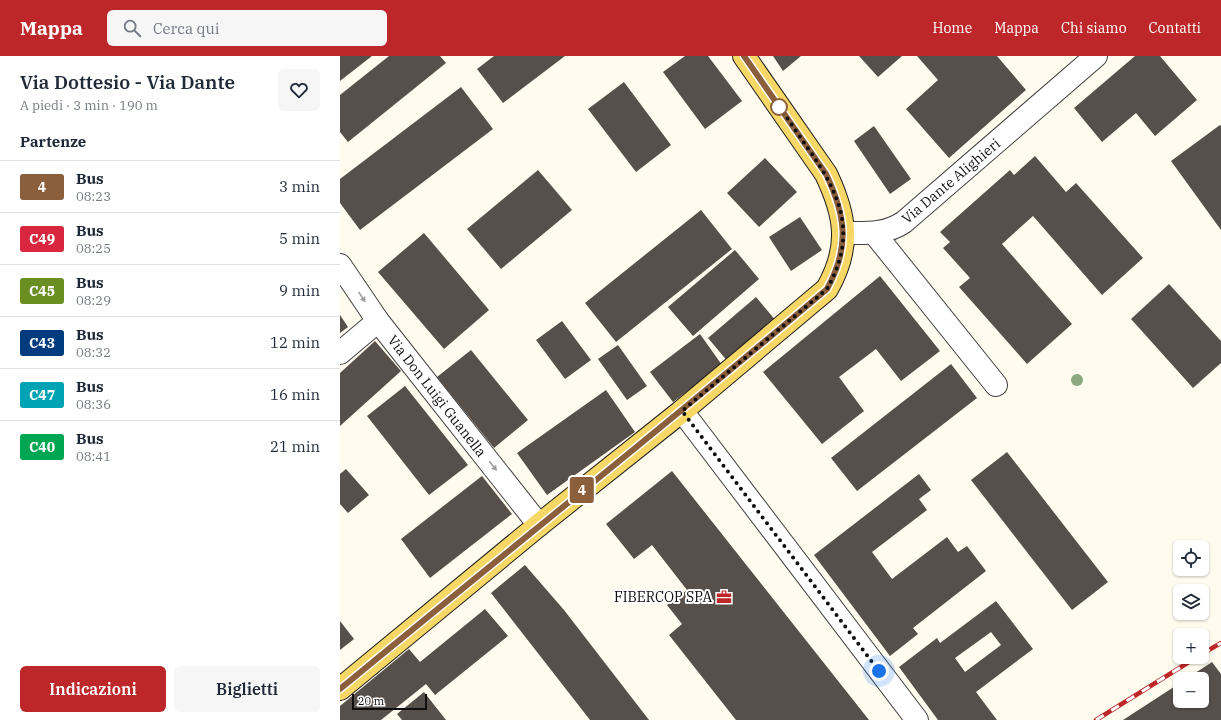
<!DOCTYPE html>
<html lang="it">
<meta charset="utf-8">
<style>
body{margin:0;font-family:"IBM Plex Serif",serif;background:#f6f6f7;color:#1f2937;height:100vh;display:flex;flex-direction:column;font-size:15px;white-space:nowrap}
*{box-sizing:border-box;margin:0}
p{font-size:13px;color:#747a83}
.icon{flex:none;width:22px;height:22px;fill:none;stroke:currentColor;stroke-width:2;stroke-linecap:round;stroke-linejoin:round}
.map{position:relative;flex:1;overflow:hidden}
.panel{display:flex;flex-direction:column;background:#fff;width:340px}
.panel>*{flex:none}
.badge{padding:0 8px;border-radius:3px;font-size:14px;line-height:26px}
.controls{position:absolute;left:833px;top:484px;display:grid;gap:8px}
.controls a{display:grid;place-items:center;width:36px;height:36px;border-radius:6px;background:#fff;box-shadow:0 1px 3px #0004;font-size:20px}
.scale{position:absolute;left:12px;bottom:10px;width:75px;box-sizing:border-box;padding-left:4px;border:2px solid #0e0e0e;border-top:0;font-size:11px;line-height:14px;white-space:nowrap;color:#0e0e0e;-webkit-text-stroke:3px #fff;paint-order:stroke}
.you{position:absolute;width:20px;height:20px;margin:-10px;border:3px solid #fff;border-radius:50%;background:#1a73e8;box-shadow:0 0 0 6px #1a73e833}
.map>.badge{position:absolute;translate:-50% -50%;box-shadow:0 0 0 2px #fff}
h2{padding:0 20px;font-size:15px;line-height:36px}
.round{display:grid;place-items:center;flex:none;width:42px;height:42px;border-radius:6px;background:#f6f6f7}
.overview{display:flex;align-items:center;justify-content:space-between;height:68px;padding:0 20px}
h1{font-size:19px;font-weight:600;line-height:30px}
.action{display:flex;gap:8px;margin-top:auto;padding:8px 20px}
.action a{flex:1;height:46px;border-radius:6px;background:#bd272a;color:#fff;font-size:16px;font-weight:600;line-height:46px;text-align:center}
.action a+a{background:#f6f6f7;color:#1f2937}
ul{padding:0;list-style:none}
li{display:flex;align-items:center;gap:12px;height:52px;padding:0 20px;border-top:1px solid #e0e1e3}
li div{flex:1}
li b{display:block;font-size:15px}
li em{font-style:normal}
li .badge{min-width:44px;font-weight:700;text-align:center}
header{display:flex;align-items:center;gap:24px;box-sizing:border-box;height:56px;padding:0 20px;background:#bd272a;color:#fff}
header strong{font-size:19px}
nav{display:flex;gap:22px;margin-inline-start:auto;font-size:14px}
.search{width:280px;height:36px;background:#f6f6f7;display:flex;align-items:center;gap:10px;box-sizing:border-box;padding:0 14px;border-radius:6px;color:#747a83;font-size:15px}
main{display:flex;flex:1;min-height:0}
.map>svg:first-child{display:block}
</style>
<header>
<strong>Mappa</strong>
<div class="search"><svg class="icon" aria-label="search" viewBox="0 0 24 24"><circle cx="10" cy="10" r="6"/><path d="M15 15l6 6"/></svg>Cerca qui</div>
<nav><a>Home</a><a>Mappa</a><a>Chi siamo</a><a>Contatti</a></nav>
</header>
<main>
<section class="panel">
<div class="overview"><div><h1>Via Dottesio - Via Dante</h1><p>A piedi · 3 min · 190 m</p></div><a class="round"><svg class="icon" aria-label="heart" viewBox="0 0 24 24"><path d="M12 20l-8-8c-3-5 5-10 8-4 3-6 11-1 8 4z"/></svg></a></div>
<h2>Partenze</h2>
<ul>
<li><span class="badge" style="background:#8b5e3c;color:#fff">4</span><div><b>Bus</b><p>08:23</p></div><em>3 min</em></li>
<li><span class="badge" style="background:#d7263d;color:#fff">C49</span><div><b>Bus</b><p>08:25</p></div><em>5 min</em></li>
<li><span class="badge" style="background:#6b8e23;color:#fff">C45</span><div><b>Bus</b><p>08:29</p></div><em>9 min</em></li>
<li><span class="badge" style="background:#003b80;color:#fff">C43</span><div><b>Bus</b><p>08:32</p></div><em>12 min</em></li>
<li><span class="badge" style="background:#00a3b4;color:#fff">C47</span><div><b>Bus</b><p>08:36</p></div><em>16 min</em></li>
<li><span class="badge" style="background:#00a651;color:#fff">C40</span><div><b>Bus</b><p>08:41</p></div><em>21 min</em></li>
</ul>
<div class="action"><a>Indicazioni</a><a>Biglietti</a></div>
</section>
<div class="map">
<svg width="881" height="664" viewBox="0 0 881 664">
<rect width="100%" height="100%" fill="#fffcef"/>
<g fill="#574f4a" fill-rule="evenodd">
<polygon points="0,0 32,0 0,25"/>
<polygon points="49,0 100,0 106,7 8,86 0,76 0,39"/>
<polygon points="154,0 225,0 163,47 137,13"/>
<polygon points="345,0 368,0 402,45 365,73 323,16"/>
<polygon points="433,0 461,0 443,15"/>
<polygon points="519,0 562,0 538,21"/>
<polygon points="577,0 657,0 686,34 609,102 566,53 598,24"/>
<polygon points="795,0 820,0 857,44 815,80 796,57 762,86 734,52"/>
<polygon points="284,26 331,89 296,116 248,53"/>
<polygon points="121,31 153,73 20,174 0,147 0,123"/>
<polygon points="880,69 881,70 881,174 831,105"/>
<polygon points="534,70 571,123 550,138 514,85"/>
<polygon points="695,100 726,136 736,127 803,202 762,239 693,160 662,188 732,268 687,308 619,231 630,222 603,192 610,186 600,176 670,114 674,119"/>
<polygon points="425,102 457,136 419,171 387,137"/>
<polygon points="198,114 232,154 161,213 127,173"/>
<polygon points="361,154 392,193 276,286 245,247"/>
<polygon points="460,161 482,194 451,215 429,181"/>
<polygon points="84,177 149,254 104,293 38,216"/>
<polygon points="395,194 419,223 353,280 328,251"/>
<polygon points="540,220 600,295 561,325 536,293 499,321 524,355 482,388 423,316"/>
<polygon points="829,228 881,285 881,307 853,332 791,263"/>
<polygon points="416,241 437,266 389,307 368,282"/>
<polygon points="0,259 8,271 0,277"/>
<polygon points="222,265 251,304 225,323 196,284"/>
<polygon points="360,278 382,309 333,346 310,316"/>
<polygon points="35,285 61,315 0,370 0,317"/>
<polygon points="278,289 307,330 287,344 258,303"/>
<polygon points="131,294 188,364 154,392 97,321"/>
<polygon points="611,308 637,342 517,435 491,402"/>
<polygon points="65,330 128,409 89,439 27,360"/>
<polygon points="266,334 295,376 207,439 177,397"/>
<polygon points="667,396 768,526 732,554 631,424"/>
<polygon points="6,413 29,439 8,457 0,448 0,418"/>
<polygon points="332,415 529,664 396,664 329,579 342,568 327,549 347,534 312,489 294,503 266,468"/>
<polygon points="579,418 591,434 579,443 587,454 532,496 552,523 607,481 618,496 627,490 646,515 573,572 578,578 550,600 474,499"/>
<polygon points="142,420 172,458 90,522 61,483"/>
<polygon points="185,509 224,554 309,664 250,664 151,537"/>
<path d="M656,545L693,593L636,636L657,664H598L559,611L597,582L600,587ZM651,576L661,589L625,616L615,602Z"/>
<polygon points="145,553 168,580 95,639 86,628 41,664 0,664 0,650 69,593 80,606"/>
<polygon points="0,565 14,583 0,594"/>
<polygon points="872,606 881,618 881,664 783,664 840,627 840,645 862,645 862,623 846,623"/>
<polygon points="84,636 106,664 62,664 57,658"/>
</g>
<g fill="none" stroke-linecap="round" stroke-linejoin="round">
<g stroke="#414141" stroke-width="24">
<g id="minor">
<path d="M503,177C525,177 545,179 564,166L756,0"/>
<polyline points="534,177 656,329"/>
<polyline points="0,209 38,265 199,469"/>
<polyline points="0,297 38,265"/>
<polyline points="342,355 577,664"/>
</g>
</g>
<g stroke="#1f1f1f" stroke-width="24">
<path id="major" d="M0,633L199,469L342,355L487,233C511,191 506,160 486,118L404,0"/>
</g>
<use href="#minor" stroke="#fff" stroke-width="22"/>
<use href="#major" stroke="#f7d867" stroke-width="22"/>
<g stroke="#bd272a" stroke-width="4.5">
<g id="rail">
<polyline points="862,598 881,587"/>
<polyline points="756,664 857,601"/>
</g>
</g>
<use href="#rail" stroke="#fff" stroke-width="3" stroke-dasharray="9" stroke-linecap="butt"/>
</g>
<circle fill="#8aa97d" cx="737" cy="324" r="6"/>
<defs><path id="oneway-solid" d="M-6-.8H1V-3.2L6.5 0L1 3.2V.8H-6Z"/></defs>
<g fill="#9f9f9f">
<use href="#oneway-solid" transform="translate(22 241) rotate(56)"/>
<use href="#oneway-solid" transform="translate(153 410) rotate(52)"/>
</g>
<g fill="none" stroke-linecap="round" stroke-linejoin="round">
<g stroke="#fff" stroke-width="9">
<path id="line" d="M0,633C162,499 327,369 487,233C510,191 506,160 486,118L404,0"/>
</g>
<use href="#line" stroke="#8b5e3c" stroke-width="6"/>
<path stroke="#0e0e0e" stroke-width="4" stroke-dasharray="0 7.2" d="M439,51C449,64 458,78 467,91C501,139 518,178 487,233L342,355L539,615"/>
</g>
<defs>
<g id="office-bare" transform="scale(1.2)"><path d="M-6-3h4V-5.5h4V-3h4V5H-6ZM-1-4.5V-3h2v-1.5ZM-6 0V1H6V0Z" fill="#bd272a" stroke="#fff" stroke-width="2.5" paint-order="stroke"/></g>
</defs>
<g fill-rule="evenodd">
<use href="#office-bare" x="384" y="541"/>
</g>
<circle fill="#fff" stroke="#8b5e3c" stroke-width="2" cx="439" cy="51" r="8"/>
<g text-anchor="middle" stroke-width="4" stroke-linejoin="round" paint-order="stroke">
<g font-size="14" fill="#0e0e0e" stroke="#fff">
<text transform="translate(611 125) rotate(-40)" y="5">Via Dante Alighieri</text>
<text transform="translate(97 340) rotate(52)" y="5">Via Don Luigi Guanella</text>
</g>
<g font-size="14" fill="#0e0e0e" stroke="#fff" text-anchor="end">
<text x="372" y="546">FIBERCOP SPA</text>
</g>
</g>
</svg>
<div class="controls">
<a><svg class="icon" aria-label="locate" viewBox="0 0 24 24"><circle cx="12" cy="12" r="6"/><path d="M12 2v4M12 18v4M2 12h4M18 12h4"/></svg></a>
<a><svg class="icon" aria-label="layers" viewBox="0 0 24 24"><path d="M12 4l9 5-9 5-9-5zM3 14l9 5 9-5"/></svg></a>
<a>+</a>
<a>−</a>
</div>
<div class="scale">20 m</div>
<div class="you" style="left:539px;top:615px"></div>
<b class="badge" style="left:242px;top:434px;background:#8b5e3c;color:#fff">4</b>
</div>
</main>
